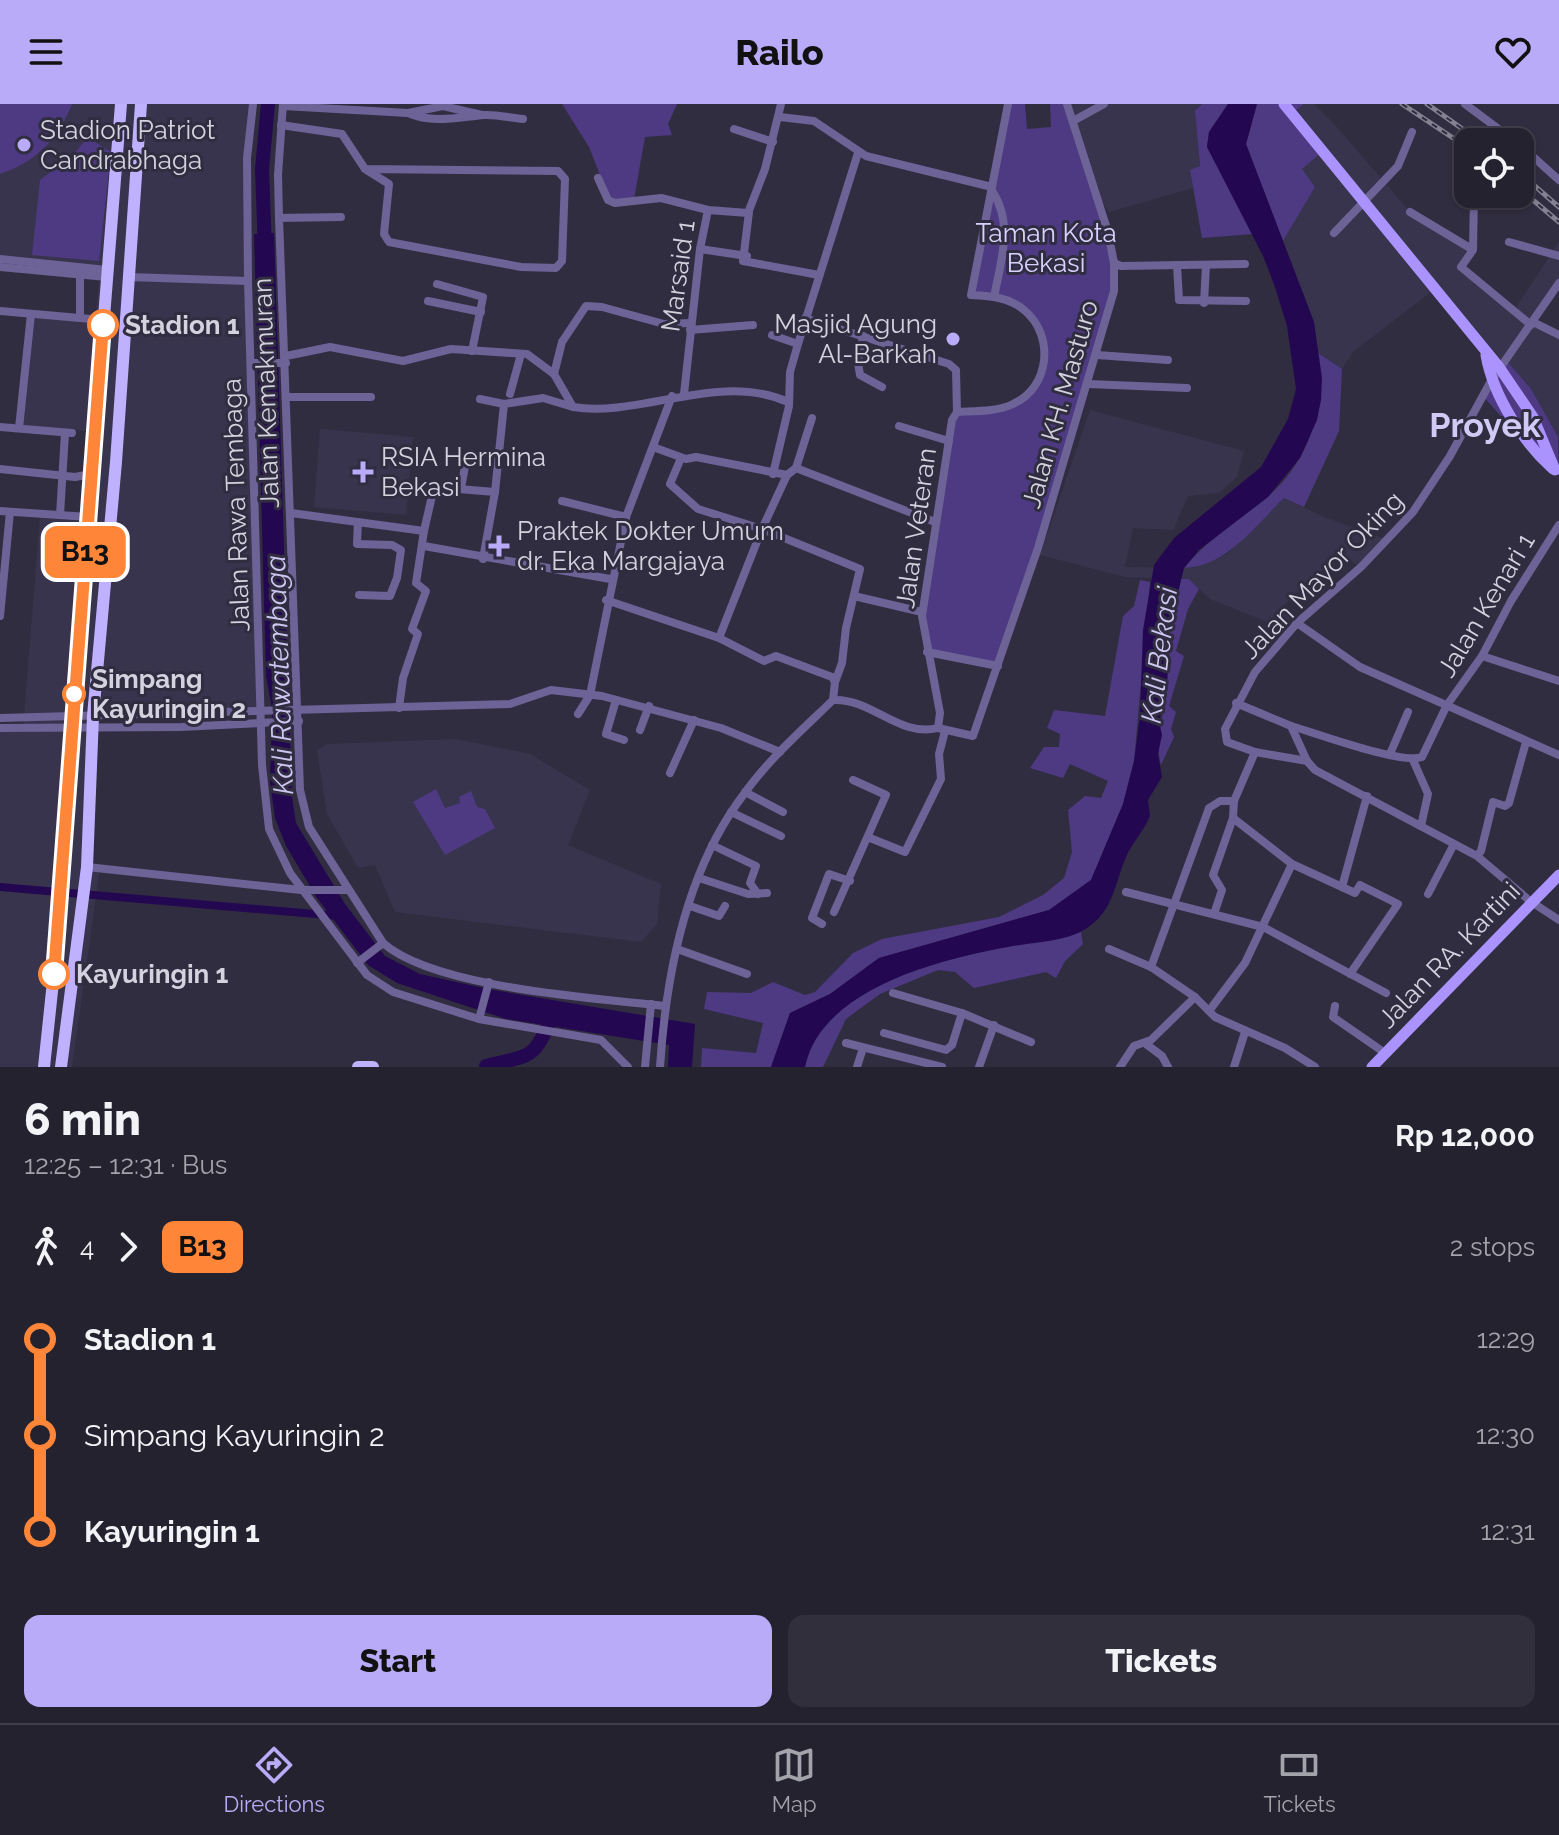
<!DOCTYPE html>
<meta charset="utf-8">
<style>
body{margin:0;font-family:Raleway,sans-serif;background:#312f3c;color:#f1f3f6;height:100vh;display:flex;flex-direction:column;font-size:30px;white-space:nowrap}
*{box-sizing:border-box;margin:0}
p{font-size:26px;color:#a3a4ab}
.icon{flex:none;width:44px;height:44px;fill:none;stroke:currentColor;stroke-width:2;stroke-linecap:round;stroke-linejoin:round}
.map{position:relative;height:963px;overflow:hidden}
.panel{display:flex;flex-direction:column;background:#252230;flex:1}
.panel>*{flex:none}
.badge{padding:0 16px;border-radius:12px;font-size:28px;line-height:52px}
.buttons{position:absolute;left:1454px;top:24px;display:grid;gap:16px}
.buttons a{display:grid;place-items:center;width:80px;height:80px;border-radius:16px;background:#252230;box-shadow:0 2px 6px #0004,0 0 0 2px #423f4c;font-size:40px}
.map>.badge{position:absolute;translate:-50% -50%;box-shadow:0 0 0 4px #fff}
.legs{display:flex;align-items:center;gap:12px;height:88px;padding:0 24px;font-size:26px}
.legs p{margin-inline-start:auto}
.overview{display:flex;align-items:center;justify-content:space-between;height:136px;padding:0 24px}
h1{font-size:44px;font-weight:800;line-height:60px}
.button{display:flex;gap:16px;margin-top:auto;padding:16px 24px}
.button a{flex:1;height:92px;border-radius:16px;background:#b9abf7;color:#111;font-size:32px;font-weight:800;line-height:92px;text-align:center}
.button a+a{background:#312f3c;color:#f1f3f6}
ul{padding:0 24px;list-style:none}
li{display:flex;align-items:center;gap:28px;height:96px;font-size:30px}
li i{display:grid;place-items:center;width:12px;height:100%;margin:0 10px;background:currentColor}
li i::after{content:'';width:20px;height:20px;margin:-10px;border:6px solid;border-radius:50%;background:#252230}
li p{margin-inline-start:auto}
li:first-child i{background:linear-gradient(#0000 50%,currentColor 0)}
li:last-child i{background:linear-gradient(currentColor 50%,#0000 0)}
header{display:flex;justify-content:space-between;align-items:center;height:104px;padding:0 24px;background:#b9abf7;color:#111;font-size:36px;font-weight:800}
.tab-bar{display:flex;justify-content:space-around;align-items:center;height:112px;border-top:2px solid #423f4c;background:#252230;font-size:22px;color:#a3a4ab}
.tab-bar a{display:grid;justify-items:center;gap:4px}
.tab-bar .on{color:#b9abf7}
.map>svg:first-child{display:block}
</style>
<header><svg class="icon" aria-label="menu" viewBox="0 0 24 24"><path d="M4 6h16M4 12h16M4 18h16"/></svg>Railo<svg class="icon" aria-label="heart" viewBox="0 0 24 24"><path d="M12 20l-8-8c-3-5 5-10 8-4 3-6 11-1 8 4z"/></svg></header>
<div class="map">
<svg width="1559" height="963" viewBox="0 0 1559 963">
<rect width="100%" height="100%" fill="#312d40"/>
<g fill="#38344d">
<polygon points="0,0 254,0 250,20 248,177 262,609 93,612 87,762 100,764 72,963 0,963 0,624 23,623 40,414 81,417 86,327 21,321 32,211 95,216 99,177 0,166"/>
<polygon points="1067,0 1202,0 1195,7 1200,62 1190,67 1193,84 1109,108 1094,84"/>
<polygon points="1304,0 1314,0 1336,22 1410,108 1473,146 1461,163 1513,208 1559,138 1559,179 1534,218 1559,231 1559,336 1435,185 1353,248 1342,265 1318,249 1314,218 1283,137 1315,83 1301,66 1292,9"/>
<polygon points="1090,306 1244,347 1237,373 1219,389 1188,392 1173,426 1133,424 1125,463 1195,464 1227,450 1284,394 1324,413 1388,436 1359,463 1341,449 1283,502 1294,511 1282,524 1210,495 1189,475 1125,473 1040,451"/>
<polygon points="320,325 413,333 406,411 314,403"/>
<polygon points="456,635 530,650 590,686 568,741 661,780 657,820 641,838 395,808 375,761 358,764 327,710 317,646 327,640"/>
</g>
<g fill="#4d3a83">
<path d="M0,0H72C58,35 36,58 0,70Z"/>
<polygon points="562,0 677,0 668,20 672,31 645,33 634,95 617,97 607,89 589,43"/>
<polygon points="1008,0 1025,0 1027,25 1051,23 1050,0 1067,0 1110,139 1113,189 998,562 927,548 922,512 957,308 998,306 1035,283 1045,242 1023,204 971,191"/>
<polygon points="1202,0 1228,0 1209,28 1207,43 1253,130 1202,134 1190,66 1200,62 1195,7"/>
<polygon points="1257,0 1304,0 1292,9 1323,47 1302,65 1315,83 1283,137 1246,40"/>
<polygon points="87,33 111,48 99,157 32,151 40,76 76,48"/>
<path d="M1318,249L1342,265L1339,327L1304,403L1284,394C1256,421 1226,463 1184,464C1207,436 1237,418 1265,395C1309,359 1326,305 1318,249Z"/>
<polygon points="1505,255 1531,285 1558,333 1559,371 1532,347 1482,291"/>
<path d="M1180,475H1189L1199,485L1188,505L1176,547L1184,552L1169,602L1176,608L1171,625L1174,633L1161,661C1154,636 1165,607 1167,581C1169,562 1166,543 1169,524C1172,508 1177,491 1180,475Z"/>
<polygon points="1140,476 1150,478 1134,657 1123,700 1091,776 1049,806 879,854 830,890 790,909 771,963 701,963 702,944 756,949 763,919 704,905 707,888 751,889 773,878 805,891 815,888 853,849 882,835 999,813 1043,791 1064,774 1072,748 1068,706 1085,692 1101,694 1108,677 1070,660 1063,674 1030,664 1044,643 1059,643 1060,630 1047,624 1054,606 1105,612 1123,512 1134,502"/>
<polygon points="436,685 445,704 460,699 459,693 471,687 477,703 485,705 495,724 445,751 413,698"/>
<path d="M1081,828L1083,840L1065,857L1056,874L1046,868L974,884L955,868L938,866L880,890L846,915L823,963H805C825,862 999,847 1081,828Z"/>
</g>
<g fill="#240751">
<path d="M1228,0H1257L1246,40L1314,218L1322,274L1321,296L1317,316L1300,354L1268,393L1199,446L1184,464L1169,526L1167,582L1159,618L1162,631L1158,650L1162,673L1148,696L1150,712C1144,727 1132,739 1126,753C1115,779 1114,804 1090,822C1070,838 1032,838 1008,843C940,855 821,885 805,963H771L790,909L830,890L879,854L1049,806L1091,776L1123,700L1134,657L1140,612L1143,526L1154,461L1174,434L1261,363L1288,315L1296,285L1287,222L1275,183L1263,152L1207,43L1209,28Z"/>
<polygon points="274,129 292,693 296,719 345,800 385,852 420,870 488,885 695,920 692,963 668,963 669,941 506,915 397,879 368,861 317,794 286,742 275,714 270,678 272,605 266,572 254,130"/>
</g>
<g fill="none" stroke-linecap="round" stroke-linejoin="round">
<polyline stroke="#240751" stroke-width="8" points="0,783 339,812"/>
<g stroke="#240751" stroke-width="14">
<polyline points="265,147 262,65 268,0"/>
<path d="M486,962C528,951 535,957 551,913"/>
</g>
<g stroke="#6d6397" stroke-width="8">
<polyline points="253,0 247,54 248,177 262,661 269,725 290,769 367,871 393,888 479,915 601,936 628,963"/>
<path d="M283,0L278,71L279,114L300,686L309,723L383,839C434,884 595,894 664,902"/>
<polyline points="1465,0 1516,38"/>
<path d="M283,2L408,9C433,20 459,13 484,11C496,10 510,14 523,15"/>
<polyline points="408,9 443,2 482,11"/>
<polyline points="780,13 814,17 866,52 992,83"/>
<polyline points="1073,17 1104,0"/>
<polyline points="281,21 342,30 365,65 389,80 384,130 389,138 521,163 556,164 562,157 565,75 558,67 365,65"/>
<polyline points="734,25 773,38"/>
<polyline points="1520,41 1559,76"/>
<polyline points="598,74 608,96 615,99 661,94 708,106 748,109 765,65 781,0"/>
<path d="M992,87C1014,119 1001,157 994,193"/>
<polyline points="1474,90 1473,146 1461,163 1531,221"/>
<polyline points="749,108 743,157 819,171"/>
<polyline points="1410,108 1470,144"/>
<polyline points="279,114 341,113"/>
<polyline points="1334,129 1398,62 1412,28"/>
<polyline points="1509,138 1559,152"/>
<polyline points="700,145 747,152"/>
<polyline points="0,155 107,166"/>
<polyline points="1114,159 1121,162 1245,160"/>
<polyline points="1177,161 1179,196 1246,197"/>
<polyline points="0,163 107,173"/>
<polyline points="80,171 80,214"/>
<polyline points="129,173 248,177"/>
<polyline points="437,180 483,193 472,247"/>
<polyline points="428,197 481,208"/>
<polyline points="1204,199 1206,161"/>
<polyline points="0,207 103,216"/>
<polyline points="805,214 949,260 956,266 957,308"/>
<polyline points="1533,218 1559,231"/>
<polyline points="690,226 753,221"/>
<polyline points="772,231 798,240"/>
<polyline points="863,232 858,259 860,271 882,283"/>
<polyline points="1097,251 1168,256"/>
<path d="M286,252L330,243L403,257L451,245L527,250L554,270L573,303C640,314 719,267 788,298"/>
<polyline points="251,259 286,259"/>
<polyline points="554,270 562,238 586,202 602,203 664,220 691,219"/>
<polyline points="1088,280 1187,284"/>
<polyline points="510,290 521,250"/>
<polyline points="684,290 700,145 708,106"/>
<polyline points="287,293 371,293"/>
<polyline points="480,295 504,300"/>
<polyline points="899,322 949,337"/>
<polyline points="0,323 72,329"/>
<polyline points="19,324 31,210"/>
<polyline points="653,343 686,355 696,353 787,371 796,364 935,418"/>
<polyline points="681,354 670,380 698,405 762,425 719,534"/>
<polyline points="796,364 812,314"/>
<polyline points="0,365 75,373 91,370"/>
<polyline points="773,370 789,302 790,268 798,240 858,49"/>
<polyline points="787,371 762,425 860,465 846,524 842,559 835,578"/>
<polyline points="461,384 466,357"/>
<polyline points="495,388 504,300 543,294 573,303"/>
<polyline points="562,397 626,413"/>
<polyline points="0,407 88,413"/>
<polyline points="291,409 424,427 434,383 495,388 483,455"/>
<polyline points="60,411 65,329"/>
<polyline points="358,418 357,440 392,441 401,446 397,474 390,492 359,491"/>
<polyline points="424,442 610,475"/>
<polyline points="854,492 922,508"/>
<polyline points="606,496 719,534 764,557 776,552 832,573 835,578 833,596"/>
<polyline points="0,512 10,408"/>
<polyline points="1297,519 1360,563 1559,651"/>
<polyline points="927,548 998,562"/>
<polyline points="1482,552 1559,577"/>
<polyline points="616,596 606,630 624,636"/>
<polyline points="1236,599 1291,622 1307,657 1315,666 1477,752 1530,797 1559,816"/>
<polyline points="399,604 403,574 418,530 412,525 426,487 416,479 424,427"/>
<polyline points="578,610 590,591 626,413 672,292"/>
<polyline points="0,614 510,600 551,586 602,592 721,624 780,648"/>
<path d="M1291,622C1316,629 1402,661 1422,653L1447,601L1482,552L1511,497L1559,421"/>
<polyline points="0,624 181,623 299,617"/>
<path d="M938,624L940,609L922,512L952,316L957,308C976,307 996,308 1013,300C1050,284 1055,231 1024,206C1009,193 990,192 971,191L1008,0"/>
<polyline points="938,624 973,632 1038,444 1114,187 1114,159 1108,128 1067,0"/>
<polyline points="640,626 649,602"/>
<polyline points="1255,648 1234,697 1233,714 1292,760 1342,783 1367,692"/>
<polyline points="1390,650 1408,608"/>
<polyline points="1413,656 1428,690 1421,722"/>
<polyline points="1307,657 1255,648 1227,638 1225,625 1255,568 1297,519 1361,463 1413,408 1450,352 1491,277 1559,179"/>
<polyline points="670,669 694,616"/>
<polyline points="745,688 783,708"/>
<polyline points="731,708 781,732"/>
<polyline points="870,734 905,748 941,675 939,650 945,627"/>
<polyline points="712,741 756,762 750,779 758,790"/>
<polyline points="1477,752 1481,747 1493,698 1505,702 1509,699 1526,638"/>
<polyline points="87,763 301,786 348,786"/>
<polyline points="699,774 748,790 767,789"/>
<polyline points="1342,783 1355,789 1360,781 1398,800 1350,870"/>
<polyline points="1126,788 1263,823 1386,889"/>
<polyline points="1428,790 1454,740"/>
<polyline points="690,802 719,812 725,802"/>
<polyline points="834,808 886,691 853,676"/>
<polyline points="1214,810 1222,786 1213,771 1233,714"/>
<polyline points="822,820 812,814 829,770 850,777"/>
<polyline points="677,845 747,870"/>
<polyline points="1109,845 1151,863 1195,893 1215,913 1285,944 1315,963"/>
<polyline points="357,859 383,839"/>
<polyline points="1151,863 1209,704 1220,697 1234,697"/>
<polyline points="893,889 962,909 1031,938"/>
<polyline points="1335,902 1333,913 1385,949"/>
<polyline points="1209,907 1245,859 1292,760"/>
<polyline points="479,915 489,878"/>
<polyline points="884,929 946,946 952,941 962,909"/>
<polyline points="846,939 942,963"/>
<polyline points="1146,940 1162,952 1168,963"/>
<polyline points="645,963 651,900"/>
<path d="M660,963C666,870 686,766 744,690C769,655 802,626 833,596C872,594 899,634 938,624"/>
<polyline points="857,963 863,944"/>
<polyline points="979,963 994,921"/>
<polyline points="1120,963 1134,942 1151,936 1195,893"/>
<polyline points="1234,963 1245,928"/>
</g>
<g stroke="#ab93fe" stroke-width="11">
<polyline points="1284,0 1499,263 1533,313 1555,366"/>
<path d="M1486,251C1493,292 1523,338 1553,365"/>
<polyline points="1372,963 1559,771"/>
</g>
<g stroke="#c0b1fe" stroke-width="12">
<polyline points="44,963 62,792 76,564 121,0"/>
<polyline points="61,963 87,763 93,612 116,358 141,0"/>
<polyline points="358,963 373,963"/>
</g>
<g stroke="#848191" stroke-width="5">
<g id="rail">
<polyline points="1402,0 1468,44"/>
<polyline points="1427,0 1481,38"/>
<polyline points="1520,69 1559,103"/>
<polyline points="1520,85 1559,118"/>
</g>
</g>
<use href="#rail" stroke="#312d40" stroke-width="2" stroke-dasharray="6" stroke-linecap="butt"/>
</g>
<g fill="none" stroke-linecap="round" stroke-linejoin="round">
<g stroke="#fff" stroke-width="18">
<polyline id="line-1" points="54,870 103,221"/>
</g>
<use href="#line-1" stroke="#ff8638" stroke-width="12"/>
</g>
<g fill="#b9abf7" stroke="#312d40" stroke-width="3">
<circle cx="24" cy="41" r="8"/>
<circle cx="953" cy="235" r="8"/>
<path d="M359 356h8v8h8v8h-8v8h-8v-8h-8v-8h8z"/>
<path d="M495 430h8v8h8v8h-8v8h-8v-8h-8v-8h8z"/>
</g>
<g fill="#fff" stroke="#ff8638" stroke-width="4">
<circle cx="103" cy="221" r="14"/>
<circle cx="74" cy="590" r="10"/>
<circle cx="54" cy="870" r="14"/>
</g>
<g text-anchor="middle" stroke-width="6" stroke-linejoin="round" paint-order="stroke">
<g font-size="26" fill="#d4d2df" stroke="#312d40" text-anchor="start">
<text x="40" y="35">Stadion Patriot<tspan x="40" dy="30">Candrabhaga</tspan></text>
<text x="937" y="229" text-anchor="end">Masjid Agung<tspan x="937" dy="30">Al-Barkah</tspan></text>
<text x="381" y="362">RSIA Hermina<tspan x="381" dy="30">Bekasi</tspan></text>
<text x="517" y="436">Praktek Dokter Umum<tspan x="517" dy="30">dr. Eka Margajaya</tspan></text>
</g>
<g font-size="26" fill="#d8d1fd" stroke="#312d40">
<text x="1046" y="138">Taman Kota<tspan x="1046" dy="30">Bekasi</tspan></text>
</g>
<g font-size="26" fill="#d4d2df" stroke="#312d40">
<text transform="translate(678 172) rotate(-82)" y="9">Marsaid 1</text>
<text transform="translate(266 289) rotate(-92)" y="9">Jalan Kemakmuran</text>
<text transform="translate(1060 300) rotate(-74)" y="9">Jalan KH. Masturo</text>
<text transform="translate(236 401) rotate(-92)" y="9">Jalan Rawa Tembaga</text>
<text transform="translate(916 424) rotate(-82)" y="9">Jalan Veteran</text>
<text transform="translate(1322 471) rotate(-46)" y="9">Jalan Mayor Oking</text>
<text transform="translate(1486 501) rotate(-59)" y="9">Jalan Kenari 1</text>
<text transform="translate(1449 851) rotate(-46)" y="9">Jalan RA. Kartini</text>
</g>
<g font-size="26" font-weight="bold" fill="#d4d2df" stroke="#312d40" text-anchor="start">
<text x="125" y="230">Stadion 1</text>
<text x="92" y="584">Simpang<tspan x="92" dy="30">Kayuringin 2</tspan></text>
<text x="76" y="879">Kayuringin 1</text>
</g>
<g font-size="28" font-style="italic" fill="#cec7f2" stroke="#312d40">
<text transform="translate(1159 551) rotate(-83)" y="10">Kali Bekasi</text>
<text transform="translate(279 571) rotate(-92)" y="10">Kali Rawatembaga</text>
</g>
<g font-size="34" font-weight="bold" fill="#d1caf5" stroke="#312d40">
<text x="1485" y="333">Proyek</text>
</g>
</g>
</svg>
<div class="buttons">
<a><svg class="icon" aria-label="locate" viewBox="0 0 24 24"><circle cx="12" cy="12" r="6"/><path d="M12 2v4M12 18v4M2 12h4M18 12h4"/></svg></a>
</div>
<b class="badge" style="left:85px;top:448px;background:#ff8638;color:#111">B13</b>
</div>
<section class="panel">
<div class="overview"><div><h1>6 min</h1><p>12:25 – 12:31 · Bus</p></div><b>Rp 12,000</b></div>
<div class="legs"><svg class="icon" aria-label="walk" viewBox="0 0 24 24"><circle cx="13" cy="4" r="2"/><path d="M13 8l-2 6 4 7M11 14l-3 7M7 12l3-4h3l4 4"/></svg>4<svg class="icon" aria-label="forward" viewBox="0 0 24 24"><path d="M9 5l7 7-7 7"/></svg><b class="badge" style="background:#ff8638;color:#111">B13</b><p>2 stops</p></div>
<ul>
<li><i style="color:#ff8638"></i><b>Stadion 1</b><p>12:29</p></li>
<li><i style="color:#ff8638"></i><span>Simpang Kayuringin 2</span><p>12:30</p></li>
<li><i style="color:#ff8638"></i><b>Kayuringin 1</b><p>12:31</p></li>
</ul>
<div class="button"><a>Start</a><a>Tickets</a></div>
</section>
<nav class="tab-bar">
<a class="on"><svg class="icon" aria-label="directions" viewBox="0 0 24 24"><path d="M12 3l9 9-9 9-9-9zM9 14v-3h6M13 9l2 2-2 2"/></svg>Directions</a>
<a><svg class="icon" aria-label="map" viewBox="0 0 24 24"><path d="M3 6l6-2 6 2 6-2v14l-6 2-6-2-6 2zM9 4v14M15 6v14"/></svg>Map</a>
<a><svg class="icon" aria-label="tickets" viewBox="0 0 24 24"><path d="M3 7h18v10H3zM15 7v10"/></svg>Tickets</a>
</nav>
